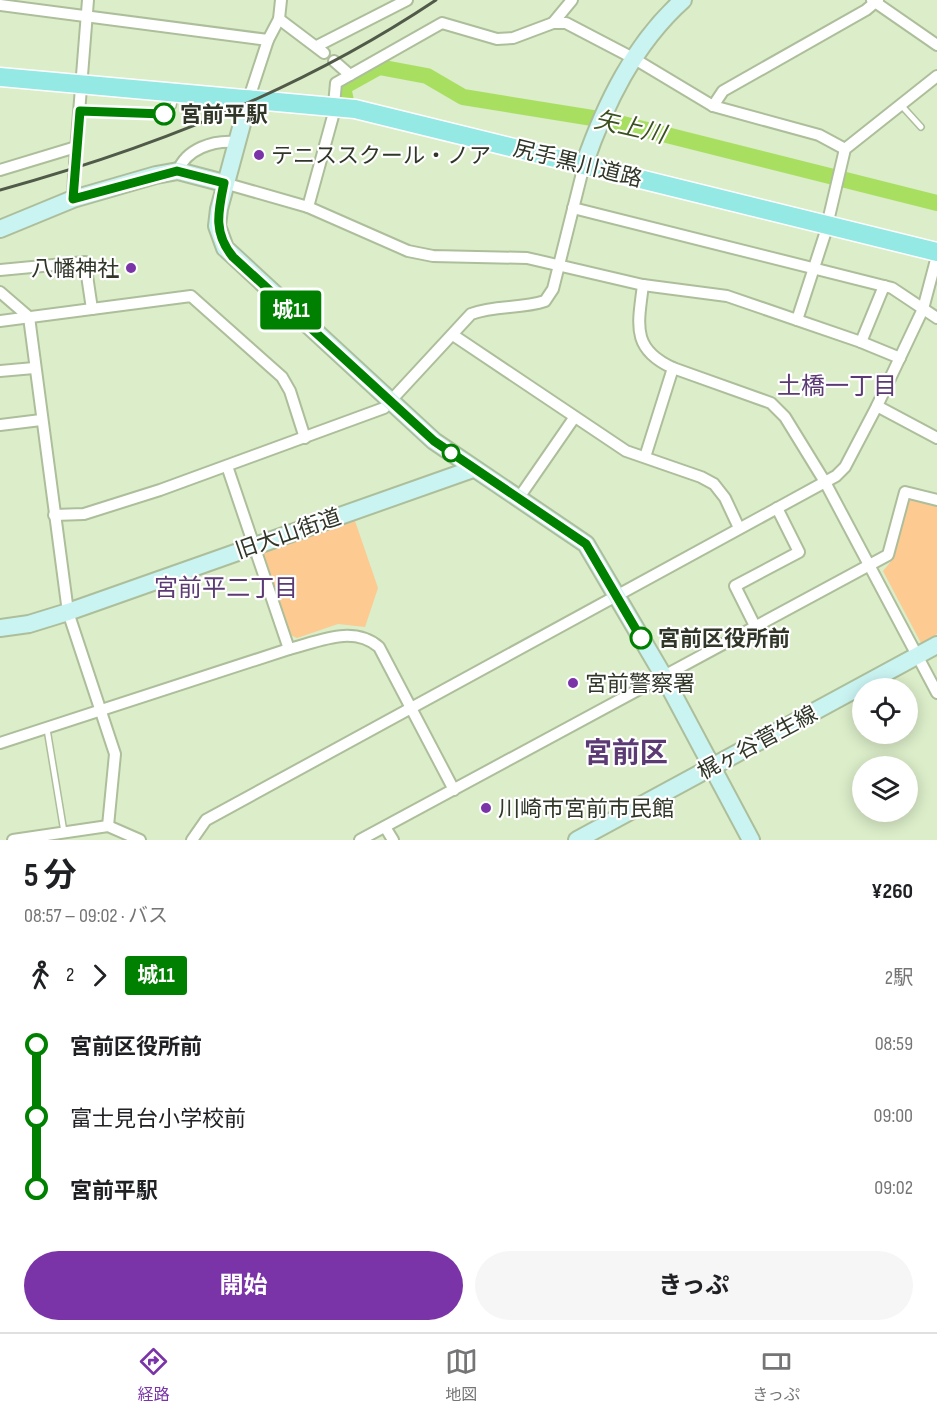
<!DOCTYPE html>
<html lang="ja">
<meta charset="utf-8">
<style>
body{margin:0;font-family:"Sofia Sans Condensed","Noto Sans JP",sans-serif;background:#f6f6f6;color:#202124;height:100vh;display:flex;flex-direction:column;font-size:22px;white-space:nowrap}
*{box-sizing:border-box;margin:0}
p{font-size:20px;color:#757577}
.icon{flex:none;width:33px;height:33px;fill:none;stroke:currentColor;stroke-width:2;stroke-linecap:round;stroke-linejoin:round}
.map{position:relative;height:840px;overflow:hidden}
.drawer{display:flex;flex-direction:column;background:#fff;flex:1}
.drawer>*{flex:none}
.badge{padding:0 12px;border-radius:4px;font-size:21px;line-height:39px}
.fabs{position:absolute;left:852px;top:678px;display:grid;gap:12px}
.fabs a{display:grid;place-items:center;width:66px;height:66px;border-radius:50%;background:#fff;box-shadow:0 3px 15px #0003;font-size:30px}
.map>.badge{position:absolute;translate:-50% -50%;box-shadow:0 0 0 3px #fff}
.legs{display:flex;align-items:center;gap:9px;height:66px;padding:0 24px;font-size:20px}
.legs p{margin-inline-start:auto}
.overview{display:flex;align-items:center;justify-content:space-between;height:102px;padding:0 24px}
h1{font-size:33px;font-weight:700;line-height:45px}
.action{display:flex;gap:12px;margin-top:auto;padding:12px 24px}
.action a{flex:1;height:69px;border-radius:36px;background:#7a34a7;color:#fff;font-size:24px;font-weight:700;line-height:69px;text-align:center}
.action a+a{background:#f6f6f6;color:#202124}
ul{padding:0 24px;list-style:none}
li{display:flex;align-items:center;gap:21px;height:72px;font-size:22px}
li i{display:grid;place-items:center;width:9px;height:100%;margin:0 8px;background:currentColor}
li i::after{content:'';width:15px;height:15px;margin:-8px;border:4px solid;border-radius:50%;background:#fff}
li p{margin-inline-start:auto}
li:first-child i{background:linear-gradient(#0000 50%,currentColor 0)}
li:last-child i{background:linear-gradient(currentColor 50%,#0000 0)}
.tab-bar{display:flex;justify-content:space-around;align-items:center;height:84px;border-top:2px solid #e0e0e0;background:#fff;font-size:16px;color:#757577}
.tab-bar a{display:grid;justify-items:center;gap:3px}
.tab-bar .on{color:#7a34a7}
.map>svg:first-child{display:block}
</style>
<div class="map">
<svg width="937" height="840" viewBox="0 0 937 840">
<rect width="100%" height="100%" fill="#dbedc9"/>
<g fill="#fdca91">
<polygon points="906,498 937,506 937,634 921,643 883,571 893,559"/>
<polygon points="355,521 378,588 365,627 338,624 297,638 288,634 262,558 265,551"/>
</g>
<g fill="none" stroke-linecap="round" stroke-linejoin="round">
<polyline stroke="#a8df60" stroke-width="16" points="346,101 343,87 379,67 427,76 463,97 611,121 937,203"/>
<g stroke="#adbe9b" stroke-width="8">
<g id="lane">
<polyline points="901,105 921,127"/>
<polyline points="80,111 164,114 173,106 175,95"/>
<polyline points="47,729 64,832"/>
</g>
</g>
<g stroke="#adbe9b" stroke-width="14">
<g id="street">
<polyline points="872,0 937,45"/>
<polyline points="0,5 268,40"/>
<polyline points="279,19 324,53"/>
<polyline points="553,23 572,0"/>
<polyline points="317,46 407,0"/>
<polyline points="334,61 350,75"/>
<polyline points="249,98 268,40 279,19 281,0"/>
<polyline points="713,106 723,91 866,10 878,0"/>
<polyline points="75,163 88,0"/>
<polyline points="0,170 76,147"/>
<path d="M178,171C186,149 213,140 236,142"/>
<polyline points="224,183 308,207 408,251 433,256 527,258 643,285 727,296 861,342 900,358"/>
<polyline points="73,199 74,176"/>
<polyline points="308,207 333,116 336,83 442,23 497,39 513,38 553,23 566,23 633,58 713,106 819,135 845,149"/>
<polyline points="573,208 892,288 937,318"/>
<polyline points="0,270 85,262 92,309"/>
<path d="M643,285C638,325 631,349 673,368L771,403L785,417L825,482L937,693"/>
<polyline points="0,292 29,317 68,612 115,754 108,826"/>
<polyline points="797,320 825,234 845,149 937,76"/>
<polyline points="0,321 191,296 282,377 290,391 305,438"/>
<polyline points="453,335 626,451 701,477 714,484 725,498 739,528"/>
<polyline points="861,342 884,286"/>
<polyline points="0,371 34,368"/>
<polyline points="877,406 937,438"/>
<polyline points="0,425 41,420"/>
<polyline points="645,457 673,368"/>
<polyline points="227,466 289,649"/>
<polyline points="518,499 574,418"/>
<path d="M54,515L84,514L160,490L384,408L471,314C495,305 521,309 545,301L553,289L584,165"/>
<polyline points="755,626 735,586 799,552 777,508"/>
<path d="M0,743L289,649C320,641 353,625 379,647L454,790"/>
<polyline points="385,827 393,840"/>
<polyline points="13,840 108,826 140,840"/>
<polyline points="192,840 206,820 836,476 845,467 877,406 923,309 937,256"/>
<polyline points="360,840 888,555 905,492 937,500"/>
</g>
</g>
<g stroke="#adbe9b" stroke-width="20">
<g id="secondary">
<polyline points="249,98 219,209 217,226 225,248 434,441 586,544 663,675 751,840"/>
<path d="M584,165C605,104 634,44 683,0"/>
<polyline points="0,229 73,199 156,175 178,171 224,183"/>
<polyline points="0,628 29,624 68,612 473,469"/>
<polyline points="577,840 937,645"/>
</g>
</g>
<g stroke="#fff" stroke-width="21">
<polyline id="primary" points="0,77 355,109 937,252"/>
</g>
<use href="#lane" stroke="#fff" stroke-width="5"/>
<use href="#street" stroke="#fff" stroke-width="10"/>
<use href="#secondary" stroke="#caf4f2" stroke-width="16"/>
<use href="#primary" stroke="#95e9e4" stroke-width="18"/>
<path stroke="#515a48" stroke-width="3" d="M0,190C154,148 303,89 436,0"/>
</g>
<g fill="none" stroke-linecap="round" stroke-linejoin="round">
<g stroke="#fff" stroke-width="14">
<path id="line-1" d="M164,114L80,111L73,199L177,171L224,183C218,212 213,233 233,257L434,441L586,544L641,638"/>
</g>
<use href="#line-1" stroke="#008000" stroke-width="9"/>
</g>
<g fill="#fff" stroke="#008000" stroke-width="3">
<circle cx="164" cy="114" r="10"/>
<circle cx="451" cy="453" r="8"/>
<circle cx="641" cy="638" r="10"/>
</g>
<g fill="#7a34a7" stroke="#fff" stroke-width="2">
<circle cx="259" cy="155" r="6"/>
<circle cx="131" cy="268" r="6"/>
<circle cx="573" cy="683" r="6"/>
<circle cx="486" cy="808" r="6"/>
</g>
<g text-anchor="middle" stroke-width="4.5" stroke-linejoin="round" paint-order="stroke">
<g font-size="22" font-weight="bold" fill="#303729" stroke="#fff" text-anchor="start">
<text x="180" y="122">宮前平駅</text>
<text x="658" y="646">宮前区役所前</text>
</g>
<g font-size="22" fill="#303729" stroke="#fff" text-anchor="start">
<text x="271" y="163">テニススクール・ノア</text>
<text x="119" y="276" text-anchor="end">八幡神社</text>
<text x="585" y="691">宮前警察署</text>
<text x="498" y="816">川崎市宮前市民館</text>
</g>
<g font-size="22" fill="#303729" stroke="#fff">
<text transform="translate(578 163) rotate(14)" y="8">尻手黒川道路</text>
<text transform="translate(288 533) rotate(-19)" y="8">旧大山街道</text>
<text transform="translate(757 742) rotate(-28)" y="8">梶ヶ谷菅生線</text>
</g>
<g font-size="24" font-style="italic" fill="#3c5120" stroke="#fff">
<text transform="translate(630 127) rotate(13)" y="8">矢上川</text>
</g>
<g font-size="24" fill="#5c3b75" stroke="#fff">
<text x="837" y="394">土橋一丁目</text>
<text x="226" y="596">宮前平二丁目</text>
</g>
<g font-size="28" font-weight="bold" fill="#5c3b75" stroke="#fff">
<text x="626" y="762">宮前区</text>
</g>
</g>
</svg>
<div class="fabs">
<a><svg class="icon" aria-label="locate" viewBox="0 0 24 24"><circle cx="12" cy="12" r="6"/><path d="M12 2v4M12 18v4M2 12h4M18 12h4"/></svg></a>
<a><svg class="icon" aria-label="layers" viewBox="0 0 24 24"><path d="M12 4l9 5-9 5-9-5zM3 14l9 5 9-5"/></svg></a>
</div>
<b class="badge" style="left:291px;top:310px;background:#008000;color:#fff">城11</b>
</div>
<section class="drawer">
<div class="overview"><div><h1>5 分</h1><p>08:57 – 09:02 · バス</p></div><b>¥260</b></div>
<div class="legs"><svg class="icon" aria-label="walk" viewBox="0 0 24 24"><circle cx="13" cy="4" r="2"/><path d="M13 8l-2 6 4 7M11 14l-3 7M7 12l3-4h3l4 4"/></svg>2<svg class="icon" aria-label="forward" viewBox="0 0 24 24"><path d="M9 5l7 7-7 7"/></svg><b class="badge" style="background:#008000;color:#fff">城11</b><p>2駅</p></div>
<ul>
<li><i style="color:#008000"></i><b>宮前区役所前</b><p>08:59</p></li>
<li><i style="color:#008000"></i><span>富士見台小学校前</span><p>09:00</p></li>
<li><i style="color:#008000"></i><b>宮前平駅</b><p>09:02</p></li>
</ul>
<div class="action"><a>開始</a><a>きっぷ</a></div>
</section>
<nav class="tab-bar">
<a class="on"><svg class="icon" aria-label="directions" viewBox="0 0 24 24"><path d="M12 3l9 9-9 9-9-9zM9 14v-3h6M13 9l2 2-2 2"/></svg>経路</a>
<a><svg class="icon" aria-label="map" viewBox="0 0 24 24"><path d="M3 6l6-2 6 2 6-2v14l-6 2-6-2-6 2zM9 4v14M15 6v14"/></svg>地図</a>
<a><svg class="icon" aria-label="tickets" viewBox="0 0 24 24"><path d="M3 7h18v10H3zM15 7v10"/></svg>きっぷ</a>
</nav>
